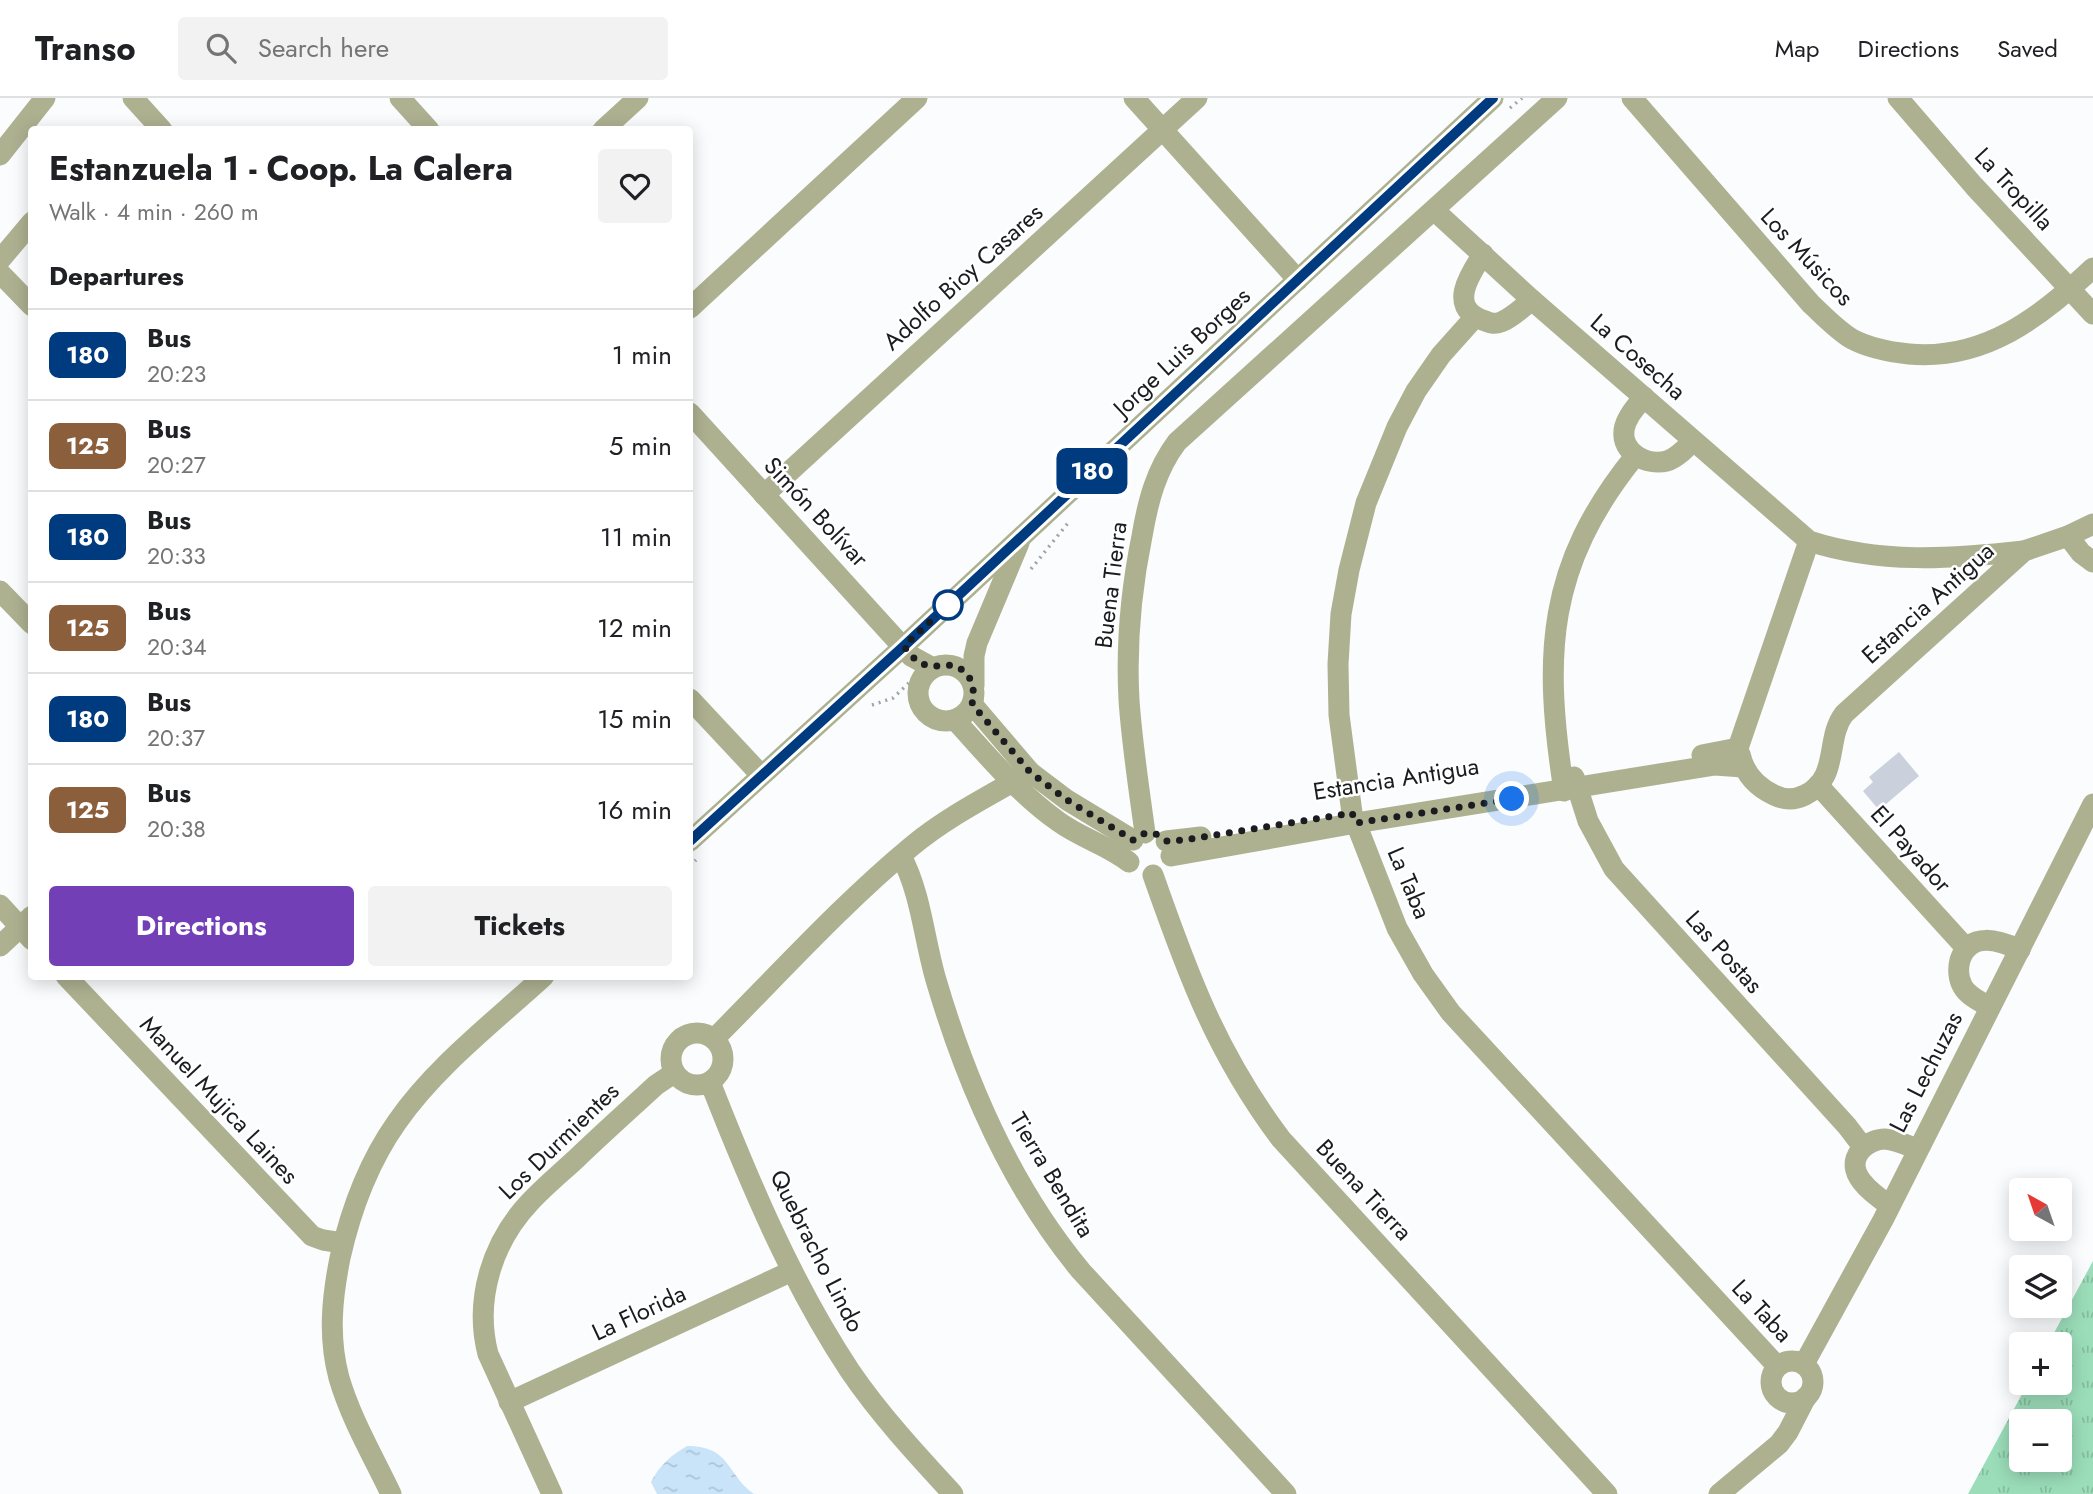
<!DOCTYPE html>
<meta charset="utf-8">
<style>
body{margin:0;font-family:Jost,sans-serif;background:#f2f2f2;color:#202124;height:100vh;display:flex;flex-direction:column;font-size:26px;white-space:nowrap}
*{box-sizing:border-box;margin:0}
p{font-size:23px;color:#757577}
.icon{flex:none;width:38px;height:38px;fill:none;stroke:currentColor;stroke-width:2;stroke-linecap:round;stroke-linejoin:round}
.map{position:relative;flex:1;overflow:hidden}
.drawer{position:absolute;left:28px;top:28px;width:665px;height:854px;display:flex;flex-direction:column;background:#fff;border-radius:7px;box-shadow:0 4px 18px #0003}
.drawer>*{flex:none}
.badge{padding:0 14px;border-radius:10px;font-size:24px;line-height:46px}
.needle{width:46px;rotate:320deg}
.controls{position:absolute;left:2009px;top:1080px;display:grid;gap:14px}
.controls a{display:grid;place-items:center;width:63px;height:63px;border-radius:7px;background:#fff;box-shadow:0 4px 18px #0003;font-size:35px}
.you{position:absolute;width:35px;height:35px;margin:-18px;border:5px solid #fff;border-radius:50%;background:#1a73e8;box-shadow:0 0 0 10px #1a73e833}
.map>.badge{position:absolute;translate:-50% -50%;box-shadow:0 0 0 4px #fff}
h2{padding:0 21px;font-size:26px;line-height:63px}
.round{display:grid;place-items:center;flex:none;width:74px;height:74px;border-radius:7px;background:#f2f2f2}
.headline{display:flex;align-items:center;justify-content:space-between;height:119px;padding:0 21px}
h1{font-size:33px;font-weight:700;line-height:52px}
.button{display:flex;gap:14px;margin-top:auto;padding:14px 21px}
.button a{flex:1;height:80px;border-radius:7px;background:#733fb6;color:#fff;font-size:28px;font-weight:700;line-height:80px;text-align:center}
.button a+a{background:#f2f2f2;color:#202124}
ul{padding:0;list-style:none}
li{display:flex;align-items:center;gap:21px;height:91px;padding:0 21px;border-top:2px solid #e0e0e0}
li div{flex:1}
li b{display:block;font-size:26px}
li em{font-style:normal}
li .badge{min-width:77px;font-weight:700;text-align:center}
header{display:flex;align-items:center;gap:42px;box-sizing:border-box;height:98px;padding:0 35px;background:#fff;border-bottom:2px solid #e0e0e0}
header strong{font-size:33px}
nav{display:flex;gap:38px;margin-inline-start:auto;font-size:24px}
.search{width:490px;height:63px;background:#f2f2f2;display:flex;align-items:center;gap:18px;box-sizing:border-box;padding:0 24px;border-radius:7px;color:#757577;font-size:26px}
.map>svg:first-child{display:block}
</style>
<header>
<strong>Transo</strong>
<div class="search"><svg class="icon" aria-label="search" viewBox="0 0 24 24"><circle cx="10" cy="10" r="6"/><path d="M15 15l6 6"/></svg>Search here</div>
<nav><a>Map</a><a>Directions</a><a>Saved</a></nav>
</header>
<div class="map">
<svg width="2093" height="1396" viewBox="0 0 2093 1396">
<defs>
<pattern id="grass-tufts" width="24" height="20" patternUnits="userSpaceOnUse" patternTransform="scale(1.75)"><rect width="24" height="20" fill="#9bddb9"/><path d="M3 7l-1-3M5 7V3M7 7l1-3M15 17l-1-3M17 17v-4M19 17l1-3" fill="none" stroke="#85bd9f"/></pattern>
<pattern id="water-ripples" width="26" height="14" patternUnits="userSpaceOnUse" patternTransform="scale(1.75)"><rect width="26" height="14" fill="#c9e4f9"/><path d="M2 4q2-2 4 0t4 0M15 11q2-2 4 0t4 0" fill="none" stroke="#acc3d5"/></pattern>
</defs>
<rect width="100%" height="100%" fill="#fafcfe"/>
<path fill="url(#grass-tufts)" fill-rule="evenodd" d="M2093,1163V1396H1968L2028,1285L2060,1284V1246H2048ZM2021,1323H2060V1362H2021Z"/>
<path fill="url(#water-ripples)" d="M687,1348C731,1348 726,1376 754,1396H657L651,1384C660,1367 670,1358 687,1348Z"/>
<polygon fill="#cbd1dc" points="1899,654 1919,678 1879,712 1863,693 1873,684 1869,679"/>
<g fill="none" stroke-linecap="round" stroke-linejoin="round">
<g stroke="#a1a3a6" stroke-width="3.5" stroke-dasharray="2 5" stroke-linecap="butt">
<polyline points="1510,10 1522,0"/>
<polyline points="1031,471 1068,425"/>
<polyline points="872,607 893,600 912,582"/>
<polyline points="690,768 696,762"/>
</g>
<g stroke="#adb190" stroke-width="21">
<polyline points="133,0 162,32"/>
<polyline points="400,0 429,32"/>
<polyline points="1134,0 1298,182"/>
<path d="M1632,0L1811,206C1824,218 1837,232 1852,241C1869,250 1890,254 1909,256C1984,263 2041,219 2093,170"/>
<polyline points="1898,0 1974,88 2093,216"/>
<polyline points="603,32 638,0"/>
<polyline points="0,57 45,0"/>
<path d="M1435,113L1532,202L1809,443C1880,466 1951,461 2024,453"/>
<path d="M1483,156C1471,175 1448,207 1480,221C1488,224 1493,227 1501,224C1512,220 1523,209 1532,202"/>
<polyline points="0,162 32,124"/>
<polyline points="0,175 32,208"/>
<polyline points="690,210 917,0"/>
<polyline points="1475,219 1441,257 1416,293 1397,329 1366,405 1349,472 1341,516 1338,566 1339,617 1352,715 1397,830 1423,876 1451,915 1777,1268"/>
<path d="M1644,299C1636,309 1626,319 1624,332C1621,355 1647,368 1667,363C1677,360 1686,350 1693,343"/>
<polyline points="690,315 911,558 933,570"/>
<polyline points="764,397 1197,0"/>
<polyline points="2068,438 2081,455 2093,464"/>
<polyline points="0,493 32,526"/>
<circle cx="946" cy="595" r="28"/>
<polyline points="974,588 974,558 977,545 1019,445"/>
<polyline points="690,601 761,677"/>
<polyline points="972,606 1030,674 1067,702 1133,742"/>
<path d="M955,622C988,658 1019,696 1059,724C1081,740 1107,747 1129,764"/>
<polyline points="1738,650 1809,443"/>
<path d="M1740,656C1744,675 1755,688 1774,697C1784,702 1795,702 1805,697C1840,680 1825,641 1844,616L2024,453L2068,438L2093,426"/>
<polyline points="1702,657 1738,650"/>
<polyline points="1574,679 1588,723 1614,771 1847,1028 1863,1049"/>
<polyline points="1818,687 1966,850"/>
<path d="M1564,693C1543,557 1546,468 1635,358"/>
<path d="M1145,735C1139,691 1132,646 1129,602C1126,547 1131,492 1142,438C1148,403 1156,372 1177,344L1557,0"/>
<polyline points="690,743 904,548 1493,0"/>
<polyline points="1166,743 1201,739"/>
<path d="M901,758C921,795 924,841 936,882C966,984 1012,1090 1081,1173L1286,1396"/>
<polyline points="1171,758 1356,725 1715,667 1743,669"/>
<path d="M1153,777C1188,877 1217,956 1281,1041L1607,1396"/>
<polyline points="0,807 32,842"/>
<polyline points="0,848 32,818"/>
<polyline points="66,878 312,1138 323,1142 343,1145"/>
<path d="M1989,909C1980,903 1968,898 1963,889C1958,881 1958,870 1960,862C1970,833 1999,842 2020,852"/>
<circle cx="697" cy="961" r="26"/>
<path d="M714,941C778,877 843,805 912,748C948,718 991,697 1030,674"/>
<path d="M710,984C749,1083 791,1184 850,1273C880,1317 917,1357 953,1396"/>
<path d="M1889,1107C1873,1096 1842,1074 1861,1052C1867,1045 1877,1041 1885,1041C1896,1042 1907,1047 1917,1051"/>
<circle cx="1792" cy="1284" r="21"/>
<polyline points="1804,1266 1883,1122 2093,706"/>
<polyline points="509,1304 792,1173"/>
<path d="M391,1396C373,1358 351,1321 339,1280C328,1239 332,1200 340,1160C351,1111 368,1065 397,1024C436,968 494,924 544,878"/>
<path d="M552,1396L488,1256C474,1202 492,1144 530,1104C545,1088 562,1074 577,1060C603,1035 630,1011 656,987L674,975"/>
<polyline points="1719,1396 1779,1346 1788,1334 1806,1299"/>
</g>
</g>
<g fill="none" stroke-linecap="round" stroke-linejoin="round">
<g stroke="#fff" stroke-width="16">
<polyline id="line" points="690,743 904,548 1493,0"/>
</g>
<use href="#line" stroke="#003b80" stroke-width="10"/>
<path stroke="#1a1c20" stroke-width="7" stroke-dasharray="0 12.6" d="M948,507L904,548C911,558 918,566 930,568C935,570 940,566 946,567C968,567 977,587 972,606L1030,674L1067,702L1133,742C1144,732 1156,733 1167,743L1184,742L1352,715L1356,725L1512,701"/>
</g>
<circle fill="#fff" stroke="#003b80" stroke-width="3.5" cx="948" cy="507" r="14"/>
<g text-anchor="middle" stroke-width="5" stroke-linejoin="round" paint-order="stroke">
<g font-size="24" fill="#1a1c20" stroke="#fff">
<text transform="translate(2014 91) rotate(47)" y="8">La Tropilla</text>
<text transform="translate(1807 159) rotate(47)" y="8">Los Músicos</text>
<text transform="translate(963 179) rotate(-42)" y="8">Adolfo Bioy Casares</text>
<text transform="translate(1182 254) rotate(-43)" y="8">Jorge Luis Borges</text>
<text transform="translate(1638 259) rotate(41)" y="8">La Cosecha</text>
<text transform="translate(816 414) rotate(47)" y="8">Simón Bolívar</text>
<text transform="translate(1111 487) rotate(-83)" y="8">Buena Tierra</text>
<text transform="translate(1928 505) rotate(-42)" y="8">Estancia Antigua</text>
<text transform="translate(1396 681) rotate(-9)" y="8">Estancia Antigua</text>
<text transform="translate(1911 751) rotate(48)" y="8">El Payador</text>
<text transform="translate(1409 785) rotate(67)" y="8">La Taba</text>
<text transform="translate(1724 854) rotate(48)" y="8">Las Postas</text>
<text transform="translate(1926 974) rotate(-63)" y="8">Las Lechuzas</text>
<text transform="translate(219 1002) rotate(47)" y="8">Manuel Mujica Laines</text>
<text transform="translate(559 1043) rotate(-44)" y="8">Los Durmientes</text>
<text transform="translate(1052 1077) rotate(59)" y="8">Tierra Bendita</text>
<text transform="translate(1364 1092) rotate(47)" y="8">Buena Tierra</text>
<text transform="translate(817 1153) rotate(63)" y="8">Quebracho Lindo</text>
<text transform="translate(1762 1213) rotate(47)" y="8">La Taba</text>
<text transform="translate(639 1215) rotate(-25)" y="8">La Florida</text>
</g>
</g>
</svg>
<div class="controls">
<a><svg class="needle" viewBox="-14 -14 28 28"><path d="M0-13l5 13h-10z" fill="#e53935"/><path d="M0 13l5-13h-10z" fill="#757577"/></svg></a>
<a><svg class="icon" aria-label="layers" viewBox="0 0 24 24"><path d="M12 4l9 5-9 5-9-5zM3 14l9 5 9-5"/></svg></a>
<a>+</a>
<a>−</a>
</div>
<div class="you" style="left:1512px;top:701px"></div>
<b class="badge" style="left:1092px;top:373px;background:#003b80;color:#fff">180</b>
<section class="drawer">
<div class="headline"><div><h1>Estanzuela 1 - Coop. La Calera</h1><p>Walk · 4 min · 260 m</p></div><a class="round"><svg class="icon" aria-label="heart" viewBox="0 0 24 24"><path d="M12 20l-8-8c-3-5 5-10 8-4 3-6 11-1 8 4z"/></svg></a></div>
<h2>Departures</h2>
<ul>
<li><span class="badge" style="background:#003b80;color:#fff">180</span><div><b>Bus</b><p>20:23</p></div><em>1 min</em></li>
<li><span class="badge" style="background:#8b5e3c;color:#fff">125</span><div><b>Bus</b><p>20:27</p></div><em>5 min</em></li>
<li><span class="badge" style="background:#003b80;color:#fff">180</span><div><b>Bus</b><p>20:33</p></div><em>11 min</em></li>
<li><span class="badge" style="background:#8b5e3c;color:#fff">125</span><div><b>Bus</b><p>20:34</p></div><em>12 min</em></li>
<li><span class="badge" style="background:#003b80;color:#fff">180</span><div><b>Bus</b><p>20:37</p></div><em>15 min</em></li>
<li><span class="badge" style="background:#8b5e3c;color:#fff">125</span><div><b>Bus</b><p>20:38</p></div><em>16 min</em></li>
</ul>
<div class="button"><a>Directions</a><a>Tickets</a></div>
</section>
</div>
